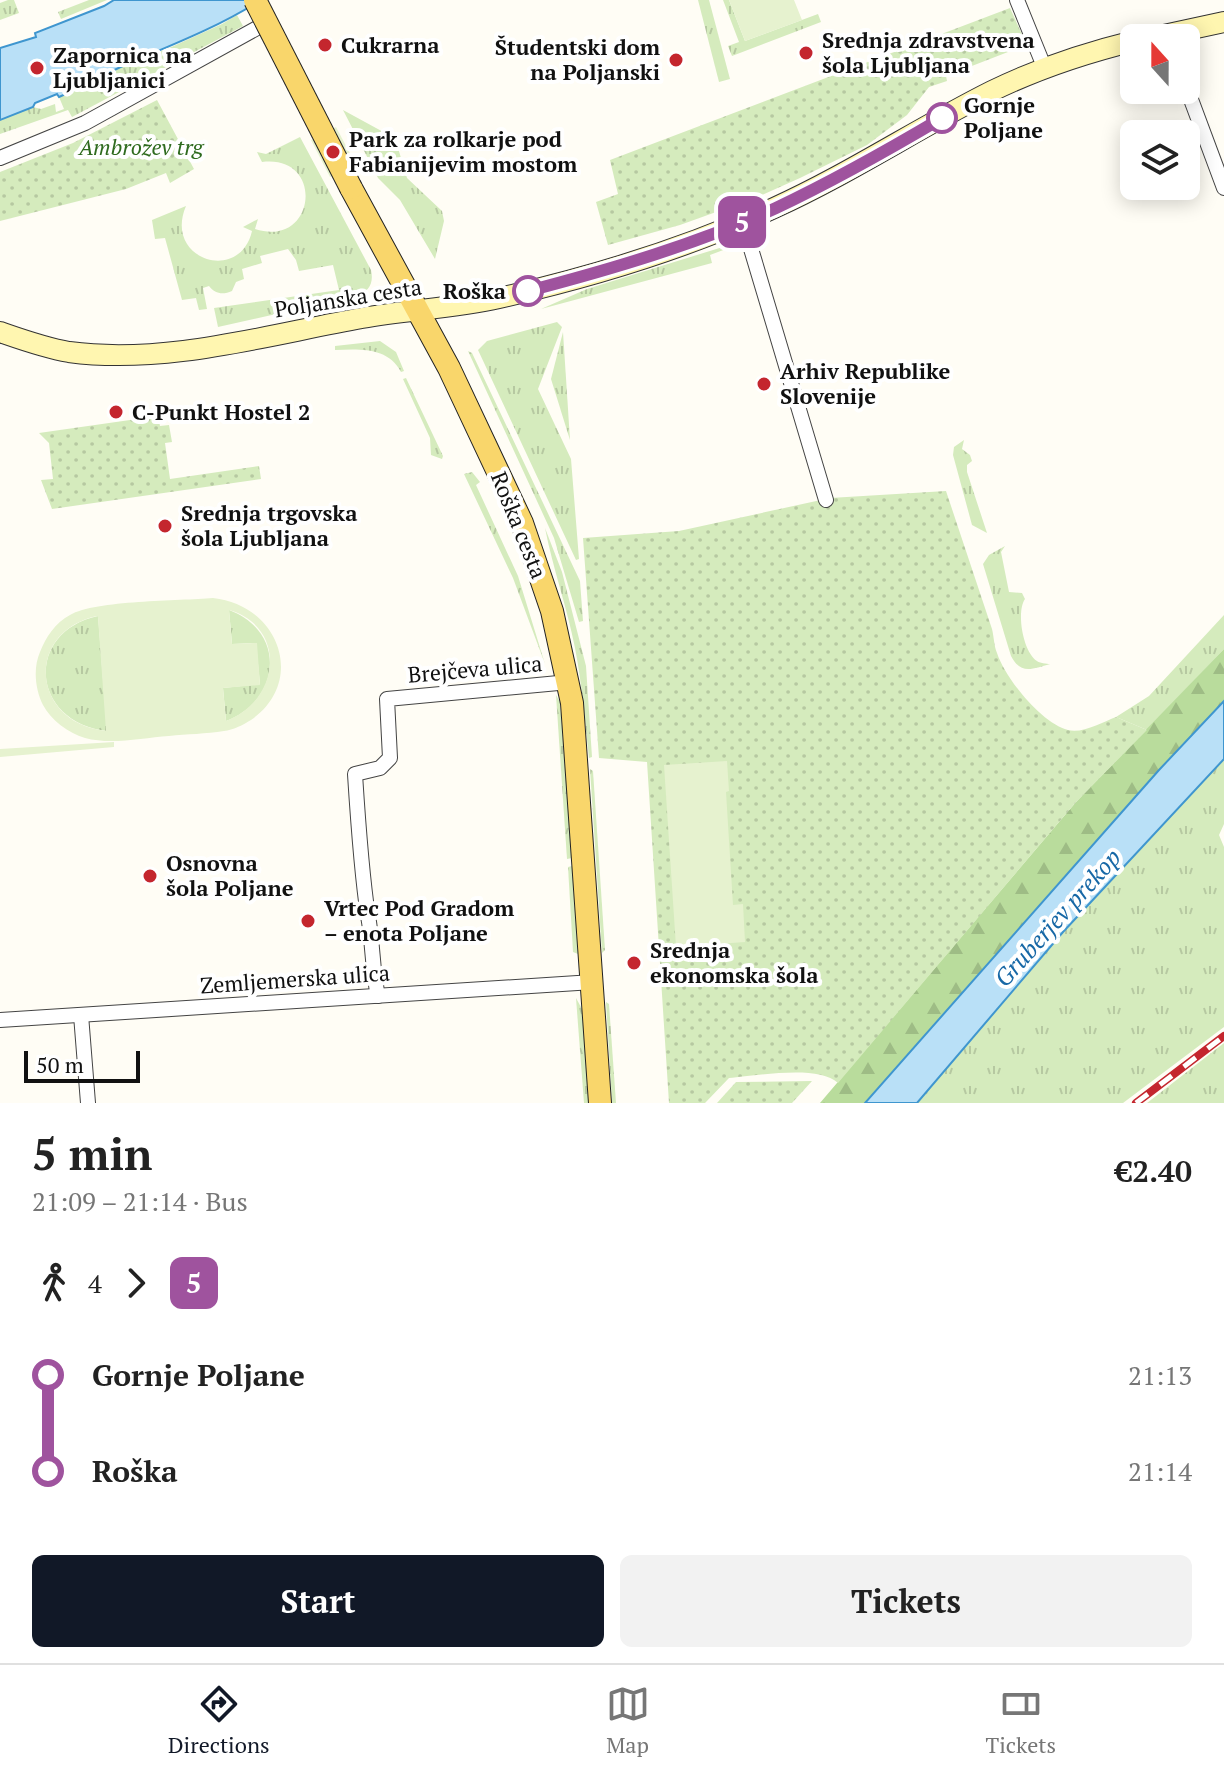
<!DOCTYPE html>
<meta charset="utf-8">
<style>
body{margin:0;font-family:"PT Serif",serif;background:#f2f2f2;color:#222;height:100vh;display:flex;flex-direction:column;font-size:30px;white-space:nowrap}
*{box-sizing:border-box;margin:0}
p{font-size:26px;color:#767676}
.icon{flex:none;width:44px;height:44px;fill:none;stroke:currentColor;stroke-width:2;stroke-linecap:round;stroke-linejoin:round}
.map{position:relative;height:1103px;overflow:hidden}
.panel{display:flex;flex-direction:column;background:#fff;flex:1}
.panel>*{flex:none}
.badge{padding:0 16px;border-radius:12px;font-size:28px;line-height:52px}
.needle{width:52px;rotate:339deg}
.buttons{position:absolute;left:1120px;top:24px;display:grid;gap:16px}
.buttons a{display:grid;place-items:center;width:80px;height:80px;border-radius:12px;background:#fff;box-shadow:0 4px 20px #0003;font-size:40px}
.scale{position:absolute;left:24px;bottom:20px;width:116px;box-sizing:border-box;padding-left:8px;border:4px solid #111;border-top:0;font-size:22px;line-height:28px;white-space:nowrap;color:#111;-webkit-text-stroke:6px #fff;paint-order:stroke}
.map>.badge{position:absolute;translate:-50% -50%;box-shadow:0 0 0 4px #fff}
.legs{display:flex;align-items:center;gap:12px;height:88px;padding:0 32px;font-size:26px}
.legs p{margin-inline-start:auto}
.summary{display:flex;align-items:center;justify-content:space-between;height:136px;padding:0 32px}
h1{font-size:44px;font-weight:700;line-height:60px}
.primary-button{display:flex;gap:16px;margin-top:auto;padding:16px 32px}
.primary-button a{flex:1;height:92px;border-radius:12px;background:#111827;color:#fff;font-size:32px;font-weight:700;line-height:92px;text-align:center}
.primary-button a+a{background:#f2f2f2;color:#222}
ul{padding:0 32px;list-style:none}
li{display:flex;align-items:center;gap:28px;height:96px;font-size:30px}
li i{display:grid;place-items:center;width:12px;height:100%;margin:0 10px;background:currentColor}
li i::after{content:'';width:20px;height:20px;margin:-10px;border:6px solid;border-radius:50%;background:#fff}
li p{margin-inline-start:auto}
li:first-child i{background:linear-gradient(#0000 50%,currentColor 0)}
li:last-child i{background:linear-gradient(currentColor 50%,#0000 0)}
.dock{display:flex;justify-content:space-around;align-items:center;height:112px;border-top:2px solid #e0e0e0;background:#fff;font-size:22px;color:#767676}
.dock a{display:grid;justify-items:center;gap:4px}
.dock .selected{color:#111827}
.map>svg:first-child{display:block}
</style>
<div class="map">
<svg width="1224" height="1103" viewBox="0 0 1224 1103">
<defs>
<pattern id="grass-tufts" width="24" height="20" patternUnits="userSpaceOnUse" patternTransform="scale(2)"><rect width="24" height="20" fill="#d5ebbd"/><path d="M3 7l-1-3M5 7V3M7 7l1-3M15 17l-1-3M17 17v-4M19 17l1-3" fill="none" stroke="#b6c8a1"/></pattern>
<pattern id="forest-firs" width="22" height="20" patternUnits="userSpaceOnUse" patternTransform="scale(2)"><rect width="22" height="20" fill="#b9dc9c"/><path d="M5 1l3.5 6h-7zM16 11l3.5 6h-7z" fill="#9ebc85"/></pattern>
<pattern id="park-dots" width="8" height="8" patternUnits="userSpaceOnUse" patternTransform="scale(2)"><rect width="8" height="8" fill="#d5ebbd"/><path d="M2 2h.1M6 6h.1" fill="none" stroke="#b6c8a1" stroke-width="1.8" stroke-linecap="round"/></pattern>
</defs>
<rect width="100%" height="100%" fill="#fffdf5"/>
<g fill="url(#grass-tufts)">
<polygon points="8,0 14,0 19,13 0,20 0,3"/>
<polygon points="89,0 107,0 61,19 58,12"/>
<polygon points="698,0 709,0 730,79 719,82"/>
<polygon points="723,0 729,0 745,41 818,14 821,22 732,56 728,46 739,42"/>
<polygon points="237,15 243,26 72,117 68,110 0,134 0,120 33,107 41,109 55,104 56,112 64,109 59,97 129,63 167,49 222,24"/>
<polygon points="343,110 387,134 398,148 407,178 442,211 444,221 435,259 400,200 378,178"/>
<path d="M300,137L371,270C374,283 369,292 356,296L218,327L214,308L339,290L333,265L299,271L296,260L288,249L260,256L262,263L242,269L244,279L236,282L232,291C223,295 215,294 209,286L203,288L207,309L199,310L196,298L182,300L165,238L155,239L152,220L186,206C163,260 240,284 252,231L243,227L258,219L255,229C316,249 326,154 262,162L257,152L266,154Z"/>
<polygon points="726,246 726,249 710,255 712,263 541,309 587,289"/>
<polygon points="557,322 562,327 538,389 571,459 579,559 576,560 478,350 487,341"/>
<polygon points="563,332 570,440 551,379"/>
<path d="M380,341L396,352L404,371L401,372C388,347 360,349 335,350V346Z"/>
<polygon points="468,351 472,353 580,581 583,621 579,622 554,538"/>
<polygon points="406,378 443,456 442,459 431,455 430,438 403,379"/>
<polygon points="964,440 962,449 970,455 972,461 967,465 967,472 987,533 972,525 953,455 954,447"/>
<polygon points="472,472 480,482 476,485 518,576 545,664 513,578 464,474"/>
<path d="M545,528L562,572L586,666L592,757L589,758C585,721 582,684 575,648C567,607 553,569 545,528Z"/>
<path d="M1005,546L1001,552L1009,592L1022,593L1025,599C1016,612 1023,652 1037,661C1039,663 1047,664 1050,664C1032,669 1021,675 1011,656L983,564L989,555Z"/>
<path d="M229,610C287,632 281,700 226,721L223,688L260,684L256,643L232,644Z"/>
<polygon points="1224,615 1224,649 1147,730 1116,717 1149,696"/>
<path d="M98,616L107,731C30,722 24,632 98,616Z"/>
<polygon points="556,695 560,702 572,858 567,859"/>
<polygon points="1224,759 1224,824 1219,835 1224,847 1224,1027 1123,1103 917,1103 1063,932"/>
<polygon points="590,769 593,771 605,950 602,953"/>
<polygon points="572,866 578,954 573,952 568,867"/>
<polygon points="576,998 582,1009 589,1103 584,1103"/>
<polygon points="606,1002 609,1004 616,1103 612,1103"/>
<polygon points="1224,1043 1224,1103 1147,1103"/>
</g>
<polygon fill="url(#forest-firs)" points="1224,649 1224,701 1159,770 865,1103 820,1103 1076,802"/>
<g fill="url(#park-dots)">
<polygon points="1010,8 1024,39 1006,46 1008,52 946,76 947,81 929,87 907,115 867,145 800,178 755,198 680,225 608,245 596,202 618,194 610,160"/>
<polygon points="157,100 194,169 170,183 166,173 126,189 0,221 0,172 73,143"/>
<polygon points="158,416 160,426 169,425 172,442 165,443 170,479 259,466 261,479 52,509 41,480 53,479 49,443 39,433"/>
<path d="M946,491L992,629C994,637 994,646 997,653C1005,678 1042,724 1068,730C1082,734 1103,722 1116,717L1147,730L1076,802L838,1083C818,1064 757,1076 729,1078L705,1103H669L647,762L599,758L583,538L679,531L830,498Z"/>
<polygon points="812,1081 792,1103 717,1103 736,1082"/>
</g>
<g fill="#e6f2cf" fill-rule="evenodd">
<polygon points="729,0 794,0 802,20 745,41"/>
<polygon points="336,127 355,163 330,177 311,140"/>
<path d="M213,598C279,605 307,681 251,720C243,725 233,730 224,731C206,734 187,734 169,736C142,738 111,745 85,738C68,733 51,720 43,705C35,689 33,668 40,652C46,637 55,623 70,615C96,600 179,601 213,598ZM229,610C288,627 280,701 226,721L223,688L260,685L257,643L232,644ZM97,616L98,617L106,731C31,723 24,632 97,616Z"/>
<polygon points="114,742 114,747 0,757 0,749"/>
<polygon points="727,761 729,791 726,792 733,905 743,904 745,942 676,947 664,765"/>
</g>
<g fill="#b9e0f7" stroke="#3f96cf" stroke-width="2">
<path d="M114,0H261C220,26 177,43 132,62C108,72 84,86 59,97L57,94L35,103L33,107L0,120V48L36,37L35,33L104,6Z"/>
<polygon points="1224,701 1224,759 1063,932 917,1103 865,1103 1159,770"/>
</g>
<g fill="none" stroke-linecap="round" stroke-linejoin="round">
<g stroke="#444" stroke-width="16">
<g id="street">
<polyline points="1017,0 1045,69"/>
<polyline points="1186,86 1224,188"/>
<polyline points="0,158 85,123 268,22"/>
<polyline points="743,222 826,500"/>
<path d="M378,996C372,969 373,942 368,916C361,869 358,821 355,774L380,768L390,758L387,699L569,682"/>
<polyline points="81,1015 88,1103"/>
<polyline points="0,1020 593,982"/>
</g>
</g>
<g stroke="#333" stroke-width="22">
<g id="secondary">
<polyline points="1150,38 1224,22"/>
<path d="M0,332C23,340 45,348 69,352C166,365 267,335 362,318C407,310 454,308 499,298C592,277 687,248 774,208C849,174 918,128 992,91C1037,69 1085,53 1134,41"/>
</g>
</g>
<g stroke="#222" stroke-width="24">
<polyline id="primary" points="351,188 449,368 522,523 552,611 572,703 600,1103"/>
</g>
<use href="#street" stroke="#fff" stroke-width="14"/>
<use href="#secondary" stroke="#fff6b0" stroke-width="20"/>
<use href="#primary" stroke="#f9d66b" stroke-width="22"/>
<g stroke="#c4262e" stroke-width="8">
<polyline id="rail" points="1136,1103 1224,1036"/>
</g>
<use href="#rail" stroke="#fff" stroke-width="5" stroke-dasharray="15" stroke-linecap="butt"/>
<g stroke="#222" stroke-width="24" stroke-linecap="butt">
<polyline id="primary-bridge" points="255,0 351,188"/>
</g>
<use href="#primary-bridge" stroke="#f9d66b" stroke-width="22"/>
</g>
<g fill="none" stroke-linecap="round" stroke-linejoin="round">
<g stroke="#fff" stroke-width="18">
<path id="line-1" d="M528,291C612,269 697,244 776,208C833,181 888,150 942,118"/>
</g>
<use href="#line-1" stroke="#9f539e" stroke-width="12"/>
</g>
<g fill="#c4262e" stroke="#fff" stroke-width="3">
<circle cx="325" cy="45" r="8"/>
<circle cx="806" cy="53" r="8"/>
<circle cx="676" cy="60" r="8"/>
<circle cx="37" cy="68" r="8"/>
<circle cx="333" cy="152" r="8"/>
<circle cx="764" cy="384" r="8"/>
<circle cx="116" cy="412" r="8"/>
<circle cx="165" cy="526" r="8"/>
<circle cx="150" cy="876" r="8"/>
<circle cx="308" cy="921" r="8"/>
<circle cx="634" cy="963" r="8"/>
</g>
<g fill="#fff" stroke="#9f539e" stroke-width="4">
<circle cx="942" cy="118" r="14"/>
<circle cx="528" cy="291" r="14"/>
</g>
<g text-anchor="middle" stroke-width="8" stroke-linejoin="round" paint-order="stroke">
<g font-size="22" font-weight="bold" fill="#111" stroke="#fff" text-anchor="start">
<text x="822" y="48">Srednja zdravstvena<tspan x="822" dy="25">šola Ljubljana</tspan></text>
<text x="341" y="53">Cukrarna</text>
<text x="660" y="55" text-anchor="end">Študentski dom<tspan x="660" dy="25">na Poljanski</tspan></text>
<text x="53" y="63">Zapornica na<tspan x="53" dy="25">Ljubljanici</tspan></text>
<text x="349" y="147">Park za rolkarje pod<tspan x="349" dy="25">Fabianijevim mostom</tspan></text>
<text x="780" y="379">Arhiv Republike<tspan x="780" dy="25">Slovenije</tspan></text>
<text x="132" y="420">C-Punkt Hostel 2</text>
<text x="181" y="521">Srednja trgovska<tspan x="181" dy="25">šola Ljubljana</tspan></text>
<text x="166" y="871">Osnovna<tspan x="166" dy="25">šola Poljane</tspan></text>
<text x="324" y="916">Vrtec Pod Gradom<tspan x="324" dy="25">– enota Poljane</tspan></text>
<text x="650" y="958">Srednja<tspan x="650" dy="25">ekonomska šola</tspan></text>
</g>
<g font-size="22" font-weight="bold" fill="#111" stroke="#fff" text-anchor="start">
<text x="964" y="113">Gornje<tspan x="964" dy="25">Poljane</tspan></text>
<text x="506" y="299" text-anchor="end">Roška</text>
</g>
<g font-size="22" font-style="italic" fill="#2f6b1f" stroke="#fff">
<text x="141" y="155">Ambrožev trg</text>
</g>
<g font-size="22" fill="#111" stroke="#fff">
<text transform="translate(348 298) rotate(-9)" y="8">Poljanska cesta</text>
<text transform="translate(519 525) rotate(68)" y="8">Roška cesta</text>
<text transform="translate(475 669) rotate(-5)" y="8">Brejčeva ulica</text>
<text transform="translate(295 979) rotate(-4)" y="8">Zemljemerska ulica</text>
</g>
<g font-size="24" font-style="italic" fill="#1768a6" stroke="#fff">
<text transform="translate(1058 918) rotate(-48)" y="8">Gruberjev prekop</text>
</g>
</g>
</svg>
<div class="buttons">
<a><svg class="needle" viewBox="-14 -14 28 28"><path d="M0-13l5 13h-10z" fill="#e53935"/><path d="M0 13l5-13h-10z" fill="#767676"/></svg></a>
<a><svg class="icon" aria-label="layers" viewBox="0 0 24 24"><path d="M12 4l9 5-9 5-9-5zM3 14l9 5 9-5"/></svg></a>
</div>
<div class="scale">50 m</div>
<b class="badge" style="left:742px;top:222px;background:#9f539e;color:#fff">5</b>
</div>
<section class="panel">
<div class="summary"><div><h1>5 min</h1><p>21:09 – 21:14 · Bus</p></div><b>€2.40</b></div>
<div class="legs"><svg class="icon" aria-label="walk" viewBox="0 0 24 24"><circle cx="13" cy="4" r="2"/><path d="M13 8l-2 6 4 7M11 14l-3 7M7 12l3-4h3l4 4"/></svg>4<svg class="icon" aria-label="forward" viewBox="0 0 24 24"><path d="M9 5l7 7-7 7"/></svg><b class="badge" style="background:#9f539e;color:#fff">5</b></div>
<ul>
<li><i style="color:#9f539e"></i><b>Gornje Poljane</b><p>21:13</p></li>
<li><i style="color:#9f539e"></i><b>Roška</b><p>21:14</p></li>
</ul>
<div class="primary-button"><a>Start</a><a>Tickets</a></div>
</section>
<nav class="dock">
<a class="selected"><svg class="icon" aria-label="directions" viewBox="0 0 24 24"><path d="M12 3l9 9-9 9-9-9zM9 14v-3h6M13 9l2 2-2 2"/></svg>Directions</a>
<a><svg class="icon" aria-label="map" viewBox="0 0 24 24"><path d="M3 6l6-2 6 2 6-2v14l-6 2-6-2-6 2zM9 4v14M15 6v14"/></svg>Map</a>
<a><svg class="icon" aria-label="tickets" viewBox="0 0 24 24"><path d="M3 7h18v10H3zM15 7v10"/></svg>Tickets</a>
</nav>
